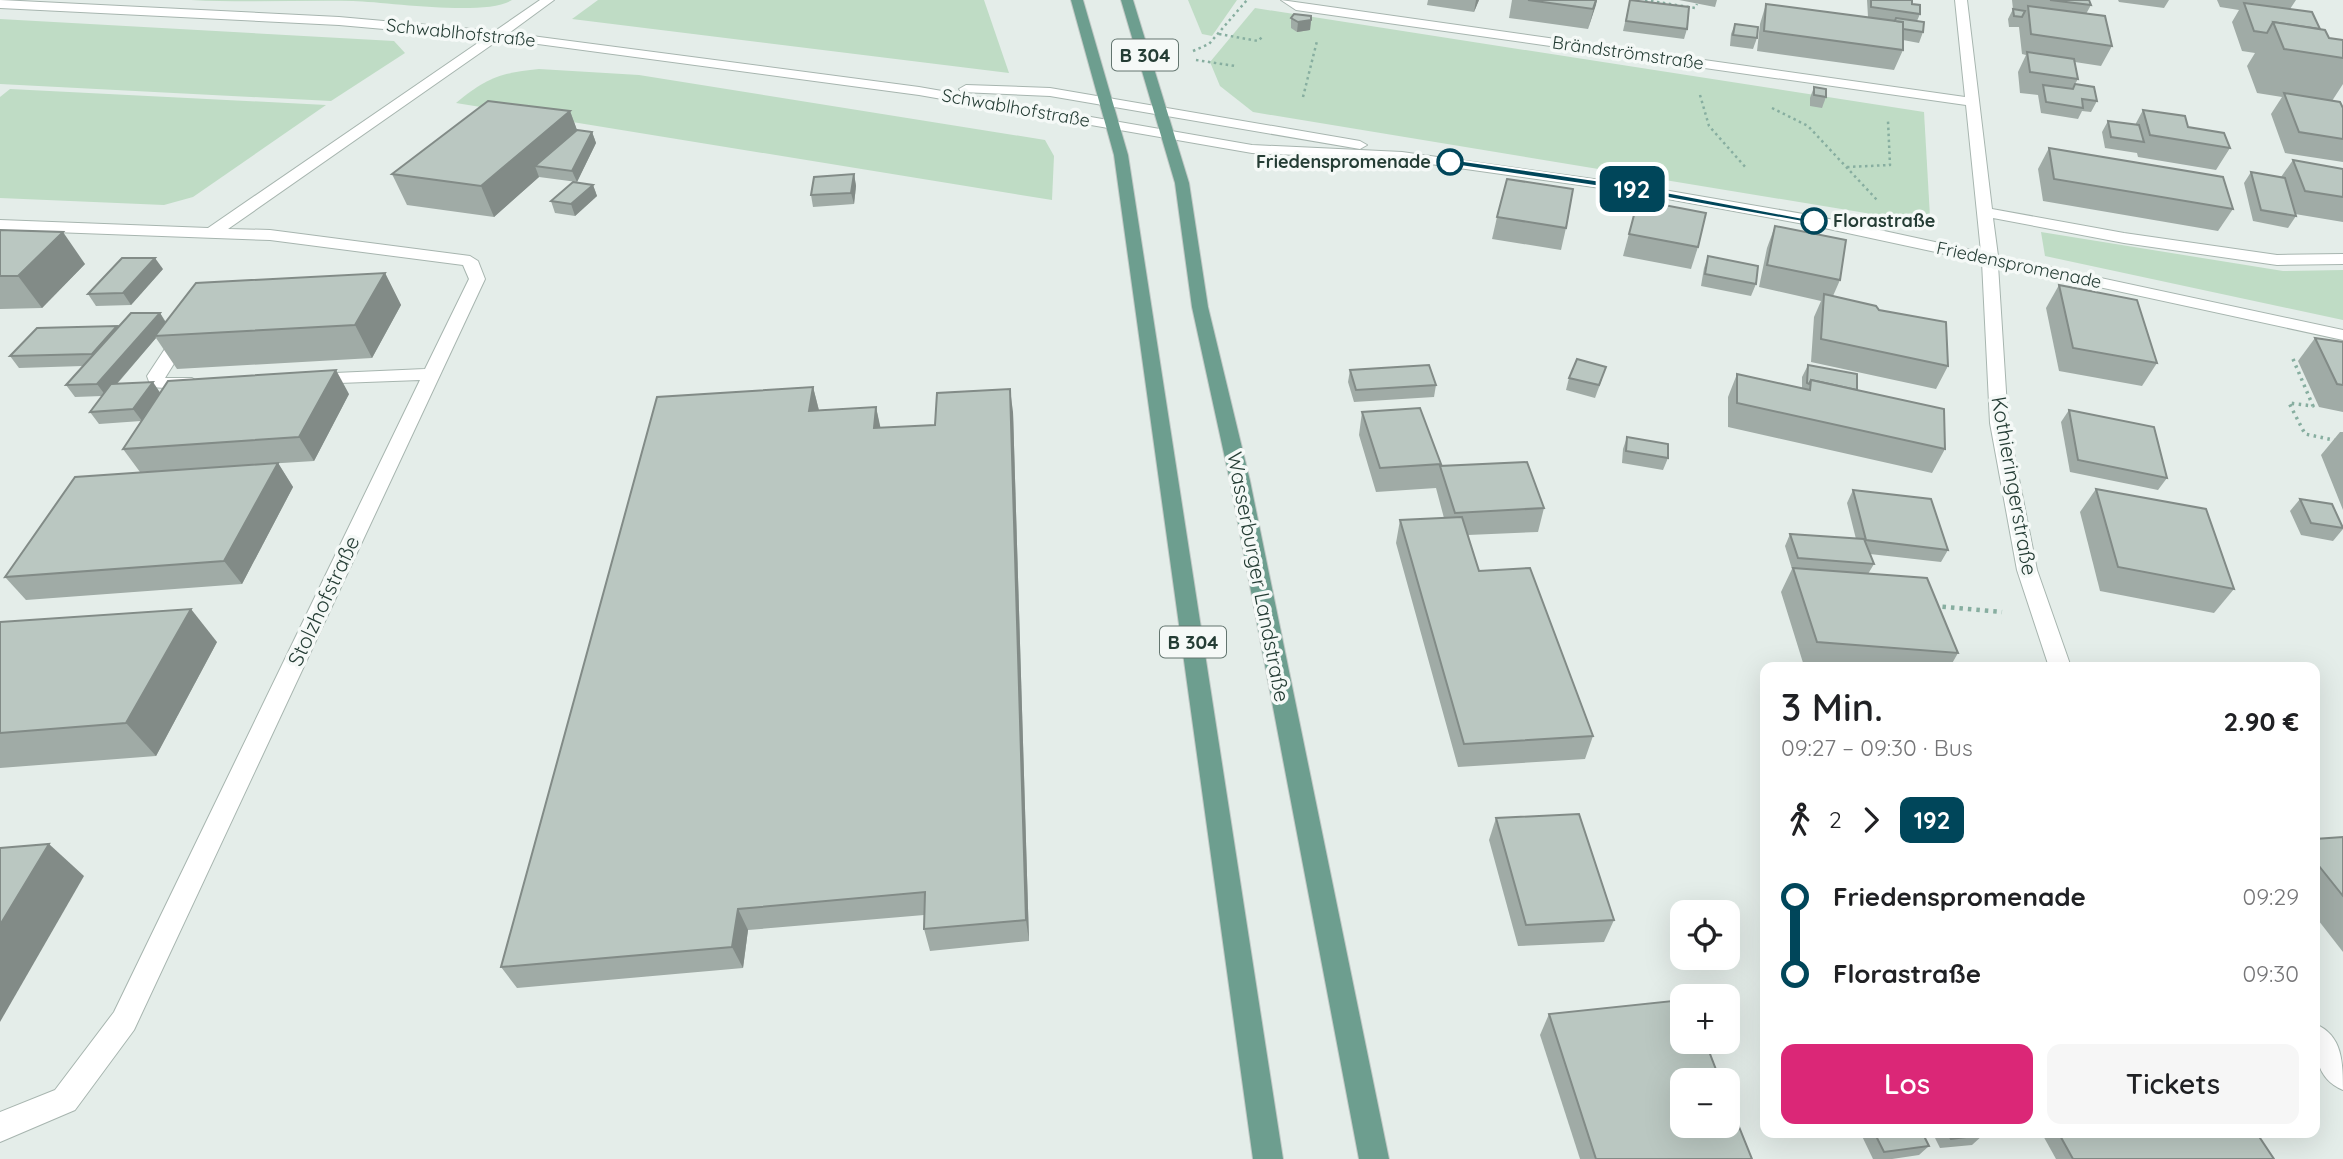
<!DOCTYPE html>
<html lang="de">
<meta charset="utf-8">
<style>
body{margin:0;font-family:Quicksand,sans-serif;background:#f6f6f6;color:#202124;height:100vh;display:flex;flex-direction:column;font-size:26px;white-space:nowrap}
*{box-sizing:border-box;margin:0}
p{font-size:23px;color:#757577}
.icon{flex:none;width:38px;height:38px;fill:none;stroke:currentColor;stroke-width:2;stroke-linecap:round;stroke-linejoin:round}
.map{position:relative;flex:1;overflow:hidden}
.drawer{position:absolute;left:1760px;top:662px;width:560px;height:476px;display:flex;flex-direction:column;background:#fff;border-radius:14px;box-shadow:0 7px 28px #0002}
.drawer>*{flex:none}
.badge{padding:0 14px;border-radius:10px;font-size:24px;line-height:46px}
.tools{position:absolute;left:1670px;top:900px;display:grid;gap:14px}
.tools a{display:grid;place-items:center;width:70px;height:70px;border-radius:14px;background:#fff;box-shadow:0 7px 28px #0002;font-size:35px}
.map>.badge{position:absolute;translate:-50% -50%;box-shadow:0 0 0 4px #fff}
.legs{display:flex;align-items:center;gap:10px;height:77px;padding:0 21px;font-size:23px}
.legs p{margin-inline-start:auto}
.headline{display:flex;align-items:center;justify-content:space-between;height:119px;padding:0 21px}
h1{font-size:38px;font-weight:600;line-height:52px}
.action{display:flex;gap:14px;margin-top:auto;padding:14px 21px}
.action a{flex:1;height:80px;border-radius:14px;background:#db2777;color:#fff;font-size:28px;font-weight:600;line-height:80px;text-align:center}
.action a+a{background:#f6f6f6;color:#202124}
ul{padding:0 21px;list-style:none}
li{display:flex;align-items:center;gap:24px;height:77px;font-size:26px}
li i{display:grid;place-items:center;width:10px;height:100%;margin:0 9px;background:currentColor}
li i::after{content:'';width:18px;height:18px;margin:-9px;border:5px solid;border-radius:50%;background:#fff}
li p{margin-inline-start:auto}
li:first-child i{background:linear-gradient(#0000 50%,currentColor 0)}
li:last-child i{background:linear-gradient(currentColor 50%,#0000 0)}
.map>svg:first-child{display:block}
</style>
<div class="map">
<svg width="2343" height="1159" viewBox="0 0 2343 1159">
<rect width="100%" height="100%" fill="#e4ede9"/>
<g fill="#bfdcc5">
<path d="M191,0H512C485,17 388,2 353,1C299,0 245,3 191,0Z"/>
<polygon points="598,0 984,0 1009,73 572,19"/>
<polygon points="1188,0 1237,0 1212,36 1202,34"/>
<polygon points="1255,8 1924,112 1930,217 1920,222 1253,112 1220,86 1210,62"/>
<polygon points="0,19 394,41 405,53 331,101 0,84"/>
<path d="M539,69L639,75L1045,140L1054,156L1052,200L456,103C486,78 500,73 539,69Z"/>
<polygon points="10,89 326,105 193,197 164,205 0,198 0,97"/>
<polygon points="2041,232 2283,271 2343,270 2343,320 2045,256"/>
</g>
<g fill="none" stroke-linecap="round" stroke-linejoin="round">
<g stroke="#a7b5af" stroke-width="2">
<g id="minor">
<polygon points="0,0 339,17 495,31 540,0 554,0 509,33 919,87 1252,145 1402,152 1629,184 1815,216 1981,252 1966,105 1296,10 1281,0 1965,97 1955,0 1967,0 1992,209 2124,233 2277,255 2343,254 2343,264 2277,265 2124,243 1993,218 1998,256 2343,330 2343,340 1998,265 2008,423 2037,570 2071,667 2049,667 2017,570 1990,423 1982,262 1815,226 1629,192 1402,160 1252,153 919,95 500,39 228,229 270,230 470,256 478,261 485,279 134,1030 75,1110 0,1142 0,1112 55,1090 114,1012 420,380 312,384 303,379 312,374 425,369 469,279 463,265 270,240 0,230 0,220 208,228 485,38 339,25 0,8"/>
<polygon points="966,85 1050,88 1360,141 1367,145 1360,149 1050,96 961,92 959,89"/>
<polygon points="184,328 193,333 165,378 192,378 201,384 192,390 151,387 147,376 178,329"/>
<path d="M2315,1024C2343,1035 2343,1064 2343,1090C2314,1078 2315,1050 2315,1024Z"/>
</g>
</g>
<g stroke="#c2c9c6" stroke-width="2">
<g id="major">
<polygon points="1071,0 1083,0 1128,155 1283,1159 1253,1159 1114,155"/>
<polygon points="1121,0 1133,0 1189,183 1208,307 1250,481 1389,1159 1359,1159 1230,481 1192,307 1175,183"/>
</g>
</g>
<g stroke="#87aea0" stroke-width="2.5" stroke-dasharray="2.5 3.5" stroke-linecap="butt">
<polyline points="1645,0 1695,8 1697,4"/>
<polyline points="1219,34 1258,41 1263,36"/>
<polyline points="1193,51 1209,44 1247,0"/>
<polyline points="1196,60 1235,66"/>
<polyline points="1700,95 1709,126 1747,169"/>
<polyline points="1303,97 1317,41"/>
<polyline points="1772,108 1808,126 1877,200"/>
<polyline points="1847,167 1890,165 1888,121"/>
</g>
<polyline stroke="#87aea0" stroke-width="3.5" stroke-dasharray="2.5 4.5" stroke-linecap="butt" points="2293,359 2313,406 2289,403 2305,434 2343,442"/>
<polyline stroke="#87aea0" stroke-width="4.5" stroke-dasharray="3.5 5" stroke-linecap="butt" points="1934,606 2002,612"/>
<use href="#minor" fill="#fff" fill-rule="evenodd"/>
<use href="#major" fill="#6d9e8f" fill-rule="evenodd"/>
</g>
<g fill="#a0aba6">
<polygon points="1428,0 1479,0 1474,12 1427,5"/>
<polygon points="1512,0 1597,0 1588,29 1509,18"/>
<polygon points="1630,0 1687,29 1684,39 1623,31"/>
<polygon points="1679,0 1717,0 1715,7"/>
<polygon points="1867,0 1912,0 1912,4 1920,14 1917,21 1923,32 1919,43 1903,40 1903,50 1894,70 1757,51 1760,24 1766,4 1868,17"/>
<polygon points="2012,0 2089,0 2091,5 2086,14 2112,46 2101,66 2075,62 2078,79 2075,84 2097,101 2091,112 2082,111 2078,119 2041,113 2038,95 2020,93 2018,72 2026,55 2022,54 2019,27 2009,27 2008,19 2013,9"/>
<polygon points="2118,0 2169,0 2164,8 2119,2"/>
<polygon points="2217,0 2296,0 2290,9 2319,29 2329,38 2343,40 2343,84 2332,101 2343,108 2343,162 2285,153 2271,114 2282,97 2257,93 2247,66 2255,53 2242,51 2232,22 2239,10 2220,7"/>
<polygon points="1291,18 1311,20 1310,30 1297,32 1291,28"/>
<polygon points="1735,24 1757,38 1753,49 1730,46 1731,34"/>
<polygon points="1814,87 1826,97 1822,108 1810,106 1810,98"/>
<polygon points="2143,110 2188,127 2230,148 2216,170 2138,157 2137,153 2105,148 2102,132 2108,121 2135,125"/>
<polygon points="570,111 577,130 592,132 596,143 577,182 539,177 494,217 407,205 392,174"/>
<polygon points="2049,148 2233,209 2218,231 2043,201 2038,169"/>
<polygon points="2293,160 2343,169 2343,222 2295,214 2296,216 2288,228 2253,221 2244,183 2251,172 2281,177"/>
<polygon points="854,174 856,186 854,204 813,207 811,195"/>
<polygon points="593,185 597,196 575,216 555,213 551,201"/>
<polygon points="1638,200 1698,247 1691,269 1623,256"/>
<polygon points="1497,217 1566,228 1561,250 1492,239"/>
<polygon points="1775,226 1840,280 1833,296 1879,310 1948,366 1936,389 1811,362 1814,317 1821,301 1759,287 1767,248"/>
<polygon points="0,230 85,264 42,308 0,309"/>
<polygon points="1708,256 1756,284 1751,296 1701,286 1704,268"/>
<polygon points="163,269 131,305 96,306 88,294"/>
<polygon points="385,273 401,305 372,358 177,369 156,338 117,384 161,393 349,394 314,461 140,472 123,449 141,421 99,424 90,412 102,396 75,397 66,385 83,366 19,368 10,356 117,326 118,327 160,313 166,322"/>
<polygon points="2059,285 2157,363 2142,386 2059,371 2046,308"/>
<polygon points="2315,338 2343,342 2343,412 2319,407 2298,361"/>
<polygon points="1808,365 1857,390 1945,449 1932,473 1728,427 1728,397 1737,374 1802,388 1802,377"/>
<polygon points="1350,370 1436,385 1434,397 1354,402 1348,382"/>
<polygon points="1569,378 1602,379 1595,398 1566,390"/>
<polygon points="813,387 819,410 876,407 880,428 935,425 1013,412 1029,941 930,951 924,929 924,915 748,930 743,968 517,988 501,967"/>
<polygon points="2069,410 2167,478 2158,490 2070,472 2061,422"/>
<polygon points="1362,412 1441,464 1440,466 1544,508 1538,532 1468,535 1479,571 1593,736 1585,759 1458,767 1396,543 1400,520 1444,518 1436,488 1376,492 1359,435"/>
<polygon points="2340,432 2343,432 2343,510 2321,455"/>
<polygon points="1627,437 1668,458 1663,470 1622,463 1623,449"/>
<polygon points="278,463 293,487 242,584 26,600 5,577"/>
<polygon points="2096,489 2234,589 2214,613 2100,591 2080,512"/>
<polygon points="1853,490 1948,550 1941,562 1870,554 1874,564 1868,574 1958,653 1950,667 1817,667 1804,666 1781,592 1792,569 1785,546 1790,534 1856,539 1847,503"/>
<polygon points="2300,499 2343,529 2333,541 2301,535 2290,511"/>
<polygon points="0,622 217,642 156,756 0,768"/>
<polygon points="1496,818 1614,920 1604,942 1518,946 1489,840"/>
<polygon points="2343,837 2343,952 2315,916 2315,839"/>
<polygon points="1549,1014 1752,1159 1580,1159 1540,1035"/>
<polygon points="1860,1132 1922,1132 1929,1146 1919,1155 1892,1159 1873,1159"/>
<polygon points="1932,1132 1981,1132 1983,1135 1972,1145 1940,1148"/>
<polygon points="2041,1132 2256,1132 2274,1159 2056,1159"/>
</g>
<g fill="#828b87">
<polygon points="1476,0 1479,0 1474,12"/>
<polygon points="1596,0 1597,0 1596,5 1588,29"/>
<polygon points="1311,20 1310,30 1297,32 1298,22"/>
<polygon points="570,111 581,141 535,166 539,177 494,217 481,186"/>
<polygon points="592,132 596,143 577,182 572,171"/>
<polygon points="854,174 856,186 854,204 851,193"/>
<polygon points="593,185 597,196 575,216 571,204"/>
<polygon points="63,232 85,264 42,308 18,276"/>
<polygon points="155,258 163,269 131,305 123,293"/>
<polygon points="385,273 401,305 372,358 355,325"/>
<polygon points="160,313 167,325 155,336 156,338 106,396 97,384"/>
<polygon points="117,326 125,338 100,366 92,354"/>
<polygon points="336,370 349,394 314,461 299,437"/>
<polygon points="153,382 161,394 142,421 133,409"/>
<polygon points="813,387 819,411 809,411"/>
<polygon points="1010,389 1013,412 1029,941 1026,920"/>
<polygon points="876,407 881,430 874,428"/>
<polygon points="278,463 293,487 242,584 224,561"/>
<polygon points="191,609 217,642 156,756 126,723"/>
<polygon points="49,844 84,876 0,1022 0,925"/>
<polygon points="738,909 748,930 743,968 732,947"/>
</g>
<g fill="#bac7c1" stroke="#828b87" stroke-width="2">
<polygon points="1528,0 1596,0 1593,9"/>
<polygon points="1630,0 1689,7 1687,29 1626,21"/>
<polygon points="1871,0 1912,0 1912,4 1920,5 1920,14 1871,7"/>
<polygon points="2050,0 2089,0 2091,5"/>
<polygon points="2244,3 2312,12 2320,29 2273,22 2267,33 2254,31"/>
<polygon points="1766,4 1903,22 1903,50 1764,31"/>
<polygon points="2028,6 2105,16 2112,46 2031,34"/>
<polygon points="2013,9 2025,11 2022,17 2014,16"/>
<polygon points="1294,14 1311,16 1311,20 1298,22 1291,18"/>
<polygon points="1896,18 1924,22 1923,32 1903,29 1903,22 1895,21"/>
<polygon points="2273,22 2325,30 2329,38 2343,40 2343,58 2284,49"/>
<polygon points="1735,24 1758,27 1757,38 1733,35"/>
<polygon points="2027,52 2074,59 2078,79 2030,72"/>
<polygon points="2075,84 2094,87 2097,101 2082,99 2083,108 2046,102 2043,85 2073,89"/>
<polygon points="1814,87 1826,89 1826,97 1814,95"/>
<polygon points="2284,93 2340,102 2343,108 2343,139 2299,132"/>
<polygon points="488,101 570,111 481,186 392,174"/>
<polygon points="2143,110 2185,116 2188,127 2224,133 2230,148 2150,135"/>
<polygon points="2108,121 2139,125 2144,142 2111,137"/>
<polygon points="577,130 592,132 572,171 535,166"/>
<polygon points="2049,148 2223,177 2233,209 2054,179"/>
<polygon points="2293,160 2343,169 2343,197 2305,191"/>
<polygon points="2251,172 2285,178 2296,216 2261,210"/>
<polygon points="854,174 851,193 811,195 814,177"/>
<polygon points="1507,179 1573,189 1566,228 1497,217"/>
<polygon points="573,182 593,185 571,204 551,201"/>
<polygon points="1638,200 1706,213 1698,247 1629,234"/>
<polygon points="1775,226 1846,240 1840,280 1767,265"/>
<polygon points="0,230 63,232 18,276 0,276"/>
<polygon points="1708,256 1758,266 1756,284 1705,274"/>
<polygon points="122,258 155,258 123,293 88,294"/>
<polygon points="385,273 355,325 155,336 196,283"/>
<polygon points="2059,285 2137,300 2157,363 2073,348"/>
<polygon points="1824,294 1876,306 1879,310 1946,322 1948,366 1821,339"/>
<polygon points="131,313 160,313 97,384 66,385"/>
<polygon points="117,326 92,354 10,356 37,328"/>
<polygon points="2315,338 2343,342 2343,385 2337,384"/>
<polygon points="1577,359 1606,367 1599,385 1569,378"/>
<polygon points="1429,365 1436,385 1356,390 1350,370"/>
<polygon points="1808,365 1857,374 1857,390 1811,380 1809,384 1807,383"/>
<polygon points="336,370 299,437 123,449 168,381"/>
<polygon points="1737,374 1810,390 1811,380 1944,409 1945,449 1737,403"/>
<polygon points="153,382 133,409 90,412 111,384"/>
<polygon points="813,387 809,411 876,407 874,428 935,425 937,393 1010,389 1026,920 924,929 925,892 738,909 732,947 501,967 657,397"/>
<polygon points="1420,408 1441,464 1380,468 1362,412"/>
<polygon points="2069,410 2154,427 2167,478 2078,460"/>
<polygon points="1627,437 1668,444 1668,458 1626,451"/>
<polygon points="1527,462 1544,508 1455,513 1440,466"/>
<polygon points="278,463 224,561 5,577 75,477"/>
<polygon points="2096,489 2206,509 2234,589 2118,567"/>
<polygon points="1853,490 1931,499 1948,550 1866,540"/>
<polygon points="2300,499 2332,504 2343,528 2311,523"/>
<polygon points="1462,517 1479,571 1530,568 1593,736 1464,744 1400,520"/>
<polygon points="1790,534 1864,539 1874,564 1798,558"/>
<polygon points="1793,568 1927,578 1958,653 1817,642"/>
<polygon points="191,609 126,723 0,733 0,622"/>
<polygon points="1579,814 1614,920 1526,925 1496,818"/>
<polygon points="2343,837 2343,896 2315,861 2315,839"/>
<polygon points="49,844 0,925 0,848"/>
<polygon points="1682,1000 1682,1041 1705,1041 1720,1080 1682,1080 1682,1125 1727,1125 1727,1097 1752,1159 1596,1159 1549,1014"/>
<polygon points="1874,1132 1922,1132 1929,1146 1884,1152"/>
<polygon points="1947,1132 1981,1132 1983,1135 1951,1139"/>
<polygon points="2058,1132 2256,1132 2274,1159 2073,1159"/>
</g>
<polygon fill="#00465a" stroke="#fff" stroke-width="2" points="1450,159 1629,185 1819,221 1814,224 1629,191 1447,164"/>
<g fill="#fff" stroke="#00465a" stroke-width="3.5">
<circle cx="1450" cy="162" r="12"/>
<circle cx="1814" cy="221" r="12"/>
</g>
<g text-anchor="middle" stroke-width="7" stroke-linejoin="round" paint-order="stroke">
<g font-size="18" fill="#253d35" stroke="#f5f9f7">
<text transform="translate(461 33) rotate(6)" y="6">Schwablhofstraße</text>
<text transform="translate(1628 53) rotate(8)" y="6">Brändströmstraße</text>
<text transform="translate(1016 108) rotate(10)" y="6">Schwablhofstraße</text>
<text transform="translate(2019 265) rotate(12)" y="6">Friedenspromenade</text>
</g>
<g font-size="18" font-weight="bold" fill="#253d35" stroke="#f5f9f7" text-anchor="end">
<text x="1431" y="168">Friedenspromenade</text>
<text x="1833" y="227" text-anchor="start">Florastraße</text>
</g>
<g fill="#f5f9f7" stroke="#63756f" stroke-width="2">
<rect x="1112" y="39.5" width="66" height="31" rx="5"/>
<rect x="1160" y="626.5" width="66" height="31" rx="5"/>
</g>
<g font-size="19" font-weight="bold" fill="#253d35">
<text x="1145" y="62">B 304</text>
<text x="1193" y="649">B 304</text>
</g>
<g font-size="21" fill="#253d35" stroke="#f5f9f7">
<text transform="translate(2014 486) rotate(80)" y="7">Kothieringerstraße</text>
<text transform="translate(1258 577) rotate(79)" y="7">Wasserburger Landstraße</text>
<text transform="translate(324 601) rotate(-65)" y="7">Stolzhofstraße</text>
</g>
</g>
</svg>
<div class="tools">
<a><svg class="icon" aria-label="locate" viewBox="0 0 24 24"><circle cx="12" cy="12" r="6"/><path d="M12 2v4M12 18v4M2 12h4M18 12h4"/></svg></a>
<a>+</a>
<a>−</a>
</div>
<b class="badge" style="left:1632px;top:189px;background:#00465a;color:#fff">192</b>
<section class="drawer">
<div class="headline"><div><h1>3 Min.</h1><p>09:27 – 09:30 · Bus</p></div><b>2.90 €</b></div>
<div class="legs"><svg class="icon" aria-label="walk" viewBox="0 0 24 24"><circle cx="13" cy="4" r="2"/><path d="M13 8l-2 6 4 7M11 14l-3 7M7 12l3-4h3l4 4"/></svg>2<svg class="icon" aria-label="forward" viewBox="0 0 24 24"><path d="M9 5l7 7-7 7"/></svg><b class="badge" style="background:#00465a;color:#fff">192</b></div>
<ul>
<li><i style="color:#00465a"></i><b>Friedenspromenade</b><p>09:29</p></li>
<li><i style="color:#00465a"></i><b>Florastraße</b><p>09:30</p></li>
</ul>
<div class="action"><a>Los</a><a>Tickets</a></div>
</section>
</div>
